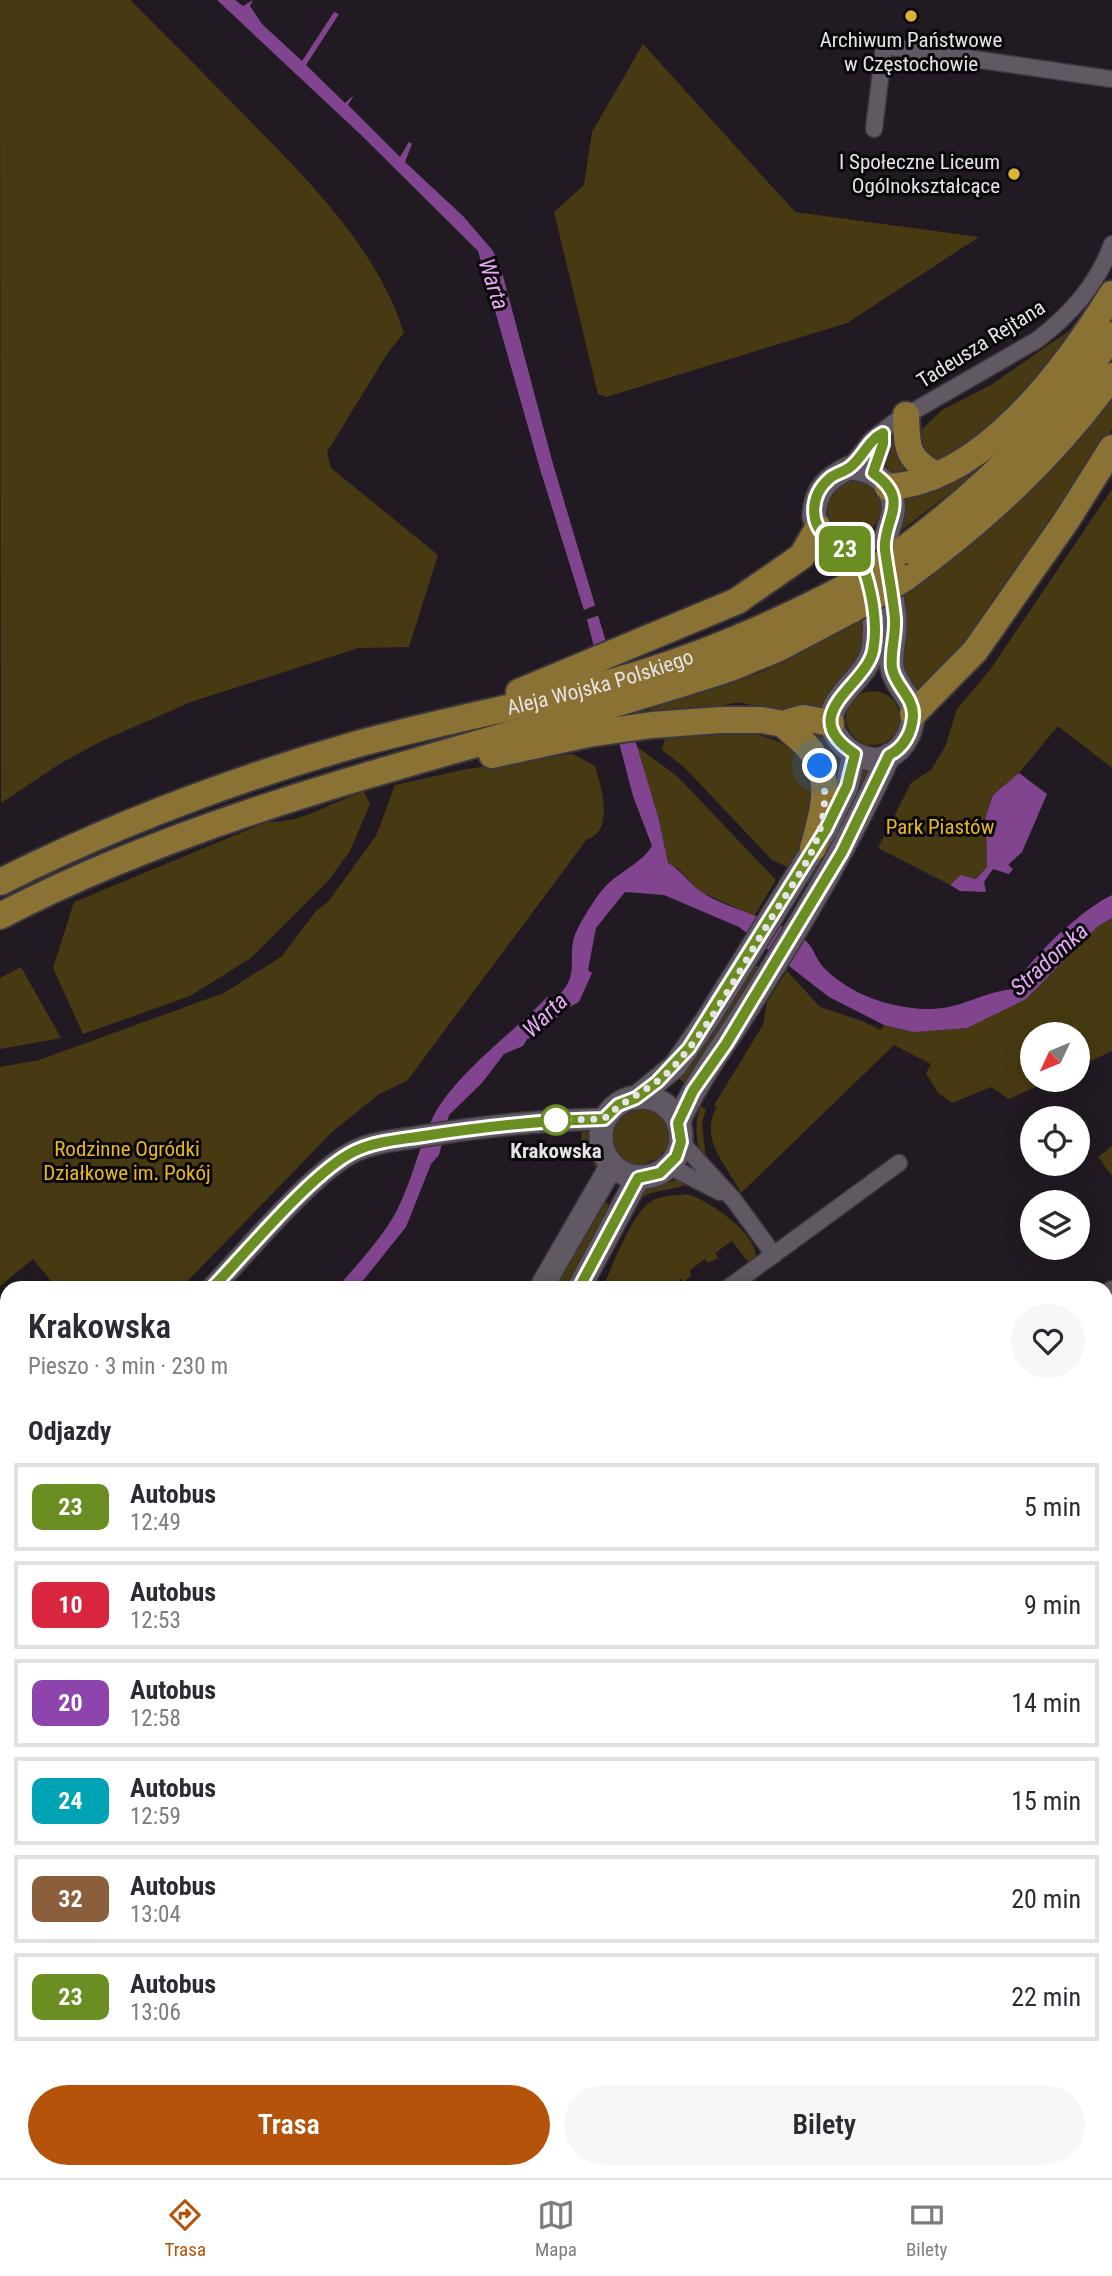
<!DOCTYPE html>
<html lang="pl">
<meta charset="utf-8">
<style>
body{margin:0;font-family:"Roboto Condensed",sans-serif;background:#f7f7f7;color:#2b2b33;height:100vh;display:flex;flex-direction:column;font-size:26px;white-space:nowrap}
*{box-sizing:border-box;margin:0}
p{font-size:23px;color:#7c7c81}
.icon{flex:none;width:38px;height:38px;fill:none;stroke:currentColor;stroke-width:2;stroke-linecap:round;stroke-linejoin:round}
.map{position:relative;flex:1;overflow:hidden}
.side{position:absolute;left:0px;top:1281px;width:1113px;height:898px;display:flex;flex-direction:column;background:#fff;border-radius:21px 21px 0 0;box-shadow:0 4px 18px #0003}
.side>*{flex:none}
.badge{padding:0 14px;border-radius:10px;font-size:24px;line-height:46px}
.needle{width:46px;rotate:226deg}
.fabs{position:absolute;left:1020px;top:1022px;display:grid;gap:14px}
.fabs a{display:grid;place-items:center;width:70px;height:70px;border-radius:50%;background:#fff;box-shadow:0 4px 18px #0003;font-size:35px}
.you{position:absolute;width:35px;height:35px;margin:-18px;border:5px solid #fff;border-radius:50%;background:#1a73e8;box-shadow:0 0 0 10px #1a73e833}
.map>.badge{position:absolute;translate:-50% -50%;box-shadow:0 0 0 4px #fff}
h2{padding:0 28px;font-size:26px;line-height:63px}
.round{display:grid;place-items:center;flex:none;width:74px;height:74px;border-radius:37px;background:#f7f7f7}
.headline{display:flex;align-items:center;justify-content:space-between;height:119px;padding:0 28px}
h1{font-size:33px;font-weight:600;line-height:52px}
.cta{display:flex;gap:14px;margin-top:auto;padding:14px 28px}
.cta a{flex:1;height:80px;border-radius:42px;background:#b45309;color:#fff;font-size:28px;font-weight:600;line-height:80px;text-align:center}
.cta a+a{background:#f7f7f7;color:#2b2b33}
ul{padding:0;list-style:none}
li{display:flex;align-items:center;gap:21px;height:88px;margin:0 14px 10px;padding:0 14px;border:4px solid #e1e1e2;border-radius:0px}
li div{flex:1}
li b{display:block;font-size:26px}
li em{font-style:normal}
li .badge{min-width:77px;font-weight:700;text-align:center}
.tab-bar{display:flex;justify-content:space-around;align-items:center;height:98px;border-top:2px solid #e1e1e2;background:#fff;font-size:19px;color:#7c7c81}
.tab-bar a{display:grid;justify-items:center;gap:4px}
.tab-bar .on{color:#b45309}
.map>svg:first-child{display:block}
</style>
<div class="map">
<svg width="1112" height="2178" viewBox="0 0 1112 2178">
<rect width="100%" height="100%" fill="#211a23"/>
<g fill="#473a12">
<path d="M0,0H130C171,40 211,81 251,122C312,184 377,249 404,333L389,351L327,452L331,468L438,555L409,647L358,648L191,702L102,741L61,763L1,803Z"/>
<polygon points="643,44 795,212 979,237 847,323 606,397 598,394 554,212 584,185 592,132"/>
<polygon points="1083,321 1061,357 977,442 931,463 916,445 921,430 942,410 991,385"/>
<path d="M1112,394V429L1093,460L972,637L916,697L901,675V595C986,544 1050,470 1112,394Z"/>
<polygon points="900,433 913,470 892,476 884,462 889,445"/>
<polygon points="1006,440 976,473 898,533 902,500 928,489"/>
<circle cx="854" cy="508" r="27"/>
<polygon points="1112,489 1112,768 1058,726 1019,773 993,795 986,816 987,867 976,879 961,875 950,885 878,848 911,783 931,770 945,747 957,709 990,670"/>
<path d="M867,618L865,653L825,712L759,710C740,695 722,707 702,712C686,715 667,713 652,714L649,709L762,672Z"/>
<circle cx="873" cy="718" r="27"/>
<polygon points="802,725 818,728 842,757 838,796"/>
<path d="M740,731C789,740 824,758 811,814C806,835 801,850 789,868L772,860L684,767L662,750L666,735Z"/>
<polygon points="636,746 677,776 776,880 754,916 699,891 680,870 668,863 659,820"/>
<path d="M573,754L595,766C601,786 615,831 587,839L407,1081L379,1094L332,1132L181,1288H57L33,1259L0,1286V1067L39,1060L224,993L281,957L317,910L328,902L376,836L395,785L467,769Z"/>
<polygon points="858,765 870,767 857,805 812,887 803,880"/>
<path d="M364,792L370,804L350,851L328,881L251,958L190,996L83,1034L53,968L74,902L267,822C304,823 330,802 364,792Z"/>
<path d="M1112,918V1051L1078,1067V1034H1032V1080H1051L1009,1099L991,1087L952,1103L938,1093L926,1073L931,1064L894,1045L741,1193C727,1164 698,1140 717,1106L714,1105L763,1025L767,1002L787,971L820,1007L862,1021L881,1030L884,1025L913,1032L1026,999L1098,926Z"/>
<polygon points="752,963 761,968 689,1086 679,1079"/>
<polygon points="21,967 61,1038 0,1049 0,978"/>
<path d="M700,1105L706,1110L702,1123L706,1159C694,1146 695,1122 700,1105Z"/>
<path d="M647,1107C666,1113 671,1123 670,1143L658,1158L631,1169L614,1157C605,1128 617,1109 647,1107Z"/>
<polygon points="582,1131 593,1133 600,1175 597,1178 592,1154 581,1140"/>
<polygon points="1112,1146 1112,1176 1098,1157"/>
<polygon points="676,1180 688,1181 684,1186 651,1193 635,1201 647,1189"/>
<path d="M687,1194C708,1200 757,1233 756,1257L749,1263L732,1241L715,1253L718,1258L708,1263L705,1259L690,1270L691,1276L684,1282L680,1278L678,1284L675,1281L666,1288H603C612,1266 631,1216 650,1202C660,1195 676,1196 687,1194Z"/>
<polygon points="602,1200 612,1207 570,1288 548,1288"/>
</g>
<g fill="#80458e">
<path d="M217,0H235L243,6L253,0L250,6L262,24L302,61L334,12L339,14L306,65L345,103L354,95L348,105L400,157L409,142L412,144L405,162L464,217L493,251L502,272L553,464L659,820L668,863C681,870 688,882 700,891C726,910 783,920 806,941C814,948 816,960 824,968C850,994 889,1008 926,1009C960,1010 982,992 1013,989C1029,958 1081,910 1112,895V918L1098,926L1026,999L967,1028L913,1032L884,1025L829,997L739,927L664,895L625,892L596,928L588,970L592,973L579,1002L566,1009L537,1035L527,1039L523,1046L504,1054L482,1083L449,1115L439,1155L431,1164L406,1227L357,1288H337C357,1264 381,1240 396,1212C412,1182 418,1148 433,1117C456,1073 512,1034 547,997L554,999C584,975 564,957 577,930C585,915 598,892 611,881C624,870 643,861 652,846L633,796L587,620L540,469L478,251L360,134Z"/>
<polygon points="1019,773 1047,794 1022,852 1008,865 1013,869 1009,874 993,869 984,882 986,892 960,891 950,885 961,875 976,879 987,867 986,816 993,795"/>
</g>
<polygon fill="#211a23" points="599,604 602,614 583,621 581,611"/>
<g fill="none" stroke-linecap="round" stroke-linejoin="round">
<g stroke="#3b363c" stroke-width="19">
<g id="minor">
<polyline points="874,129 884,46 1112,79"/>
<path d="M849,468L872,439L893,423L1037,340C1071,314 1097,285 1112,244"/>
<polyline points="873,473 883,445 883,433"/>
<polyline points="681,1142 734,1200 774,1255"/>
<polyline points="669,1166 720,1192"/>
<polyline points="728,1288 899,1163"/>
<polyline points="1106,1293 1112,1289"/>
<polyline points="0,1696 7,1704"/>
<polyline points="1106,2040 1112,2035"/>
<polyline points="654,2172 659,2178"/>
<polyline points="716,2178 723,2172"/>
</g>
</g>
<g stroke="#3b363c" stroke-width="24">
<g id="tertiary">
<path d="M212,1288C247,1252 313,1171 355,1151C376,1141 400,1140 423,1136C483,1126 542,1120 604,1119"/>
<polyline points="0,1526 7,1515"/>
<polyline points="5,2178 9,2172"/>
</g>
</g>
<g stroke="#3b363c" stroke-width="26">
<g id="secondary">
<path d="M849,468C868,469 884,476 891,495C899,514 885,528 885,546C886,571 893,595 895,620C896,636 890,652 892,668C895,686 914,697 913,716C912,735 900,755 880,759C869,761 854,755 846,748C803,707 867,685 873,649C878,621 871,587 861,560L825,537L814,517C815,491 826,479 849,468Z"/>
<circle cx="641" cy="1137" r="40"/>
<polyline points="636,1098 675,1066 707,1020 826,829 847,786 854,754"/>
<path d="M678,1123C697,1079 728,1040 753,999C803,920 850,841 889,755"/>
<polyline points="541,1288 612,1165"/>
<polyline points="579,1288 638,1178"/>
<polyline points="1106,2078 1112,2084"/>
</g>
</g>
<g stroke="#3b363c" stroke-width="30">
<g id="primary">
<path d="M906,415C907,448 906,458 936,475"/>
<path d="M888,487C983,482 1066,368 1112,294"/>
<path d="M900,552C982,491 1055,421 1112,335"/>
<path d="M905,578C986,519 1053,457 1112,376"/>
<polyline points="519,692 737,601 802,556 818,528"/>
<polyline points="913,714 975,651 1066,521 1112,448"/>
<path d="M783,724C792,733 804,741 811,751C834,781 822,815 813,848"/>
<polyline points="492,755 588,734 652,725 720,720 762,720 783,724 803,718 831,723"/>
<path id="s1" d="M0,882C114,825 232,780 354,745C447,719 544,703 636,675C711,652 782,621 850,585"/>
<path d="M0,916C231,796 487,749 731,668L779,648L853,609"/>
</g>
</g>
<use href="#minor" stroke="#605862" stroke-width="16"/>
<use href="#tertiary" stroke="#605862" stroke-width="21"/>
<use href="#secondary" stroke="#605862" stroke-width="23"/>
<use href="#primary" stroke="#8a7234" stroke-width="26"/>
<g stroke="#3b363c" stroke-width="30" stroke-linecap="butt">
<g id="primary-bridge">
<polyline points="850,585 900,552"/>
<polyline points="853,609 905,578"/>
</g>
</g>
<use href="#primary-bridge" stroke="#8a7234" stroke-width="26"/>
</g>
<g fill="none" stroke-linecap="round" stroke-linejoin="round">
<g stroke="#fff" stroke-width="16">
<path id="line" d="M212,1288C247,1252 313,1171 355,1151C374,1142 396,1140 417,1137C480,1127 540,1120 604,1119L618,1105L636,1098L657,1082L689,1048L826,829L847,786L855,754C794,714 865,687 873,651C879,623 871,587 861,560C851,552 839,548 829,540C808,523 810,495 830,478C835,474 843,472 849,468C863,458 867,441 883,433V444L873,473C913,500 882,520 885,550C888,573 893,596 895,619C896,636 890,652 892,668C895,686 914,697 913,716C912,732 904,748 889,755L842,852L726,1044L693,1091L678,1123L681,1142L676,1157L660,1173L638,1178L579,1288"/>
</g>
<use href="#line" stroke="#6b8e23" stroke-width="10"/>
<path stroke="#e7e2e8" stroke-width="7" stroke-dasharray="0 12.6" d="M556,1120L604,1119C625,1098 654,1089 675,1065C711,1025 738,973 766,927C781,901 800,876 813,849C824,825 829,791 820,766"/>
</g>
<g fill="#dbb233" stroke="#09070a" stroke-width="2.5">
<circle cx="911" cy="16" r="7"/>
<circle cx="1014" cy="174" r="7"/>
</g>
<circle fill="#fff" stroke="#6b8e23" stroke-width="3.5" cx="556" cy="1120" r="14"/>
<g text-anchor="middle" stroke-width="6" stroke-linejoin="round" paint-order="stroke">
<g font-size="21" fill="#e7e2e8" stroke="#09070a">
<text x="911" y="47">Archiwum Państwowe<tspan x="911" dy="24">w Częstochowie</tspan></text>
<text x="1000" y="169" text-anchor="end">I Społeczne Liceum<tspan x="1000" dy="24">Ogólnokształcące</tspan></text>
</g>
<g font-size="21" fill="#e7e2e8" stroke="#09070a">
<text transform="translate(981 344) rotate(-32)" y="7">Tadeusza Rejtana</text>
<text dy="7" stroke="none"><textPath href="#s1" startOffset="634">Aleja Wojska Polskiego</textPath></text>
</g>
<g font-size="21" fill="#e7b91e" stroke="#09070a">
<text x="940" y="834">Park Piastów</text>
<text x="127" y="1156">Rodzinne Ogródki<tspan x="127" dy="24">Działkowe im. Pokój</tspan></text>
</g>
<g font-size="21" font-weight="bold" fill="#e7e2e8" stroke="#09070a">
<text x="556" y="1158">Krakowska</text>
</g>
<g font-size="23" font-style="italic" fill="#e6a8f7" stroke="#09070a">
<text transform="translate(494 284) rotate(72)" y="8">Warta</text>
<text transform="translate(1049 959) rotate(-42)" y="8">Stradomka</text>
<text transform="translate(545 1015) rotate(-44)" y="8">Warta</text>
</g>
</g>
</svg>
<div class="fabs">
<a><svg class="needle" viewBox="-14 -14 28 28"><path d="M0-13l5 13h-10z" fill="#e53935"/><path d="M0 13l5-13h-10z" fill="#7c7c81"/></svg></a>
<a><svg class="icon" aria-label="locate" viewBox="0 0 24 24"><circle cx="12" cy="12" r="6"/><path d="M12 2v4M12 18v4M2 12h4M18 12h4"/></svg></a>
<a><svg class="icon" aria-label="layers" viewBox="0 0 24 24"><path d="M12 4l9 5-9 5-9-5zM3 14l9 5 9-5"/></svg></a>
</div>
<div class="you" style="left:820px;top:766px"></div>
<b class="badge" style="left:845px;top:549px;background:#6b8e23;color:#fff">23</b>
<section class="side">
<div class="headline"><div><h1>Krakowska</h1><p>Pieszo · 3 min · 230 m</p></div><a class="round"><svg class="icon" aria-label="heart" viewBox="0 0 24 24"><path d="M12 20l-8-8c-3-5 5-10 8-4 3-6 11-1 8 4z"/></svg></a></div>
<h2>Odjazdy</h2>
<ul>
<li><span class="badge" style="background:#6b8e23;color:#fff">23</span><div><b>Autobus</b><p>12:49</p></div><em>5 min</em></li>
<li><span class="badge" style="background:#d7263d;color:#fff">10</span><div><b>Autobus</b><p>12:53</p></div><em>9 min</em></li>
<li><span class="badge" style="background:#8e44ad;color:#fff">20</span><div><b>Autobus</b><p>12:58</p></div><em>14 min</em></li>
<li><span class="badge" style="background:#00a3b4;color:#fff">24</span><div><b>Autobus</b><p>12:59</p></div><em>15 min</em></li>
<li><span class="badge" style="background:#8b5e3c;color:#fff">32</span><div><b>Autobus</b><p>13:04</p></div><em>20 min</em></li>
<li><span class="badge" style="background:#6b8e23;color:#fff">23</span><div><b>Autobus</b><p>13:06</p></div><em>22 min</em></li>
</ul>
<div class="cta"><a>Trasa</a><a>Bilety</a></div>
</section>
</div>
<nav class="tab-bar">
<a class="on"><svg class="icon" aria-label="directions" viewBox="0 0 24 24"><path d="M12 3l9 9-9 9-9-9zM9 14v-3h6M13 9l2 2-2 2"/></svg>Trasa</a>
<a><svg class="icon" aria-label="map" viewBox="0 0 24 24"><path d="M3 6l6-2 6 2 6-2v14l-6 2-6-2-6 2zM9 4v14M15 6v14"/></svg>Mapa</a>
<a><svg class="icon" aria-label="tickets" viewBox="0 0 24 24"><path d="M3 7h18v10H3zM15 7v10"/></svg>Bilety</a>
</nav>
